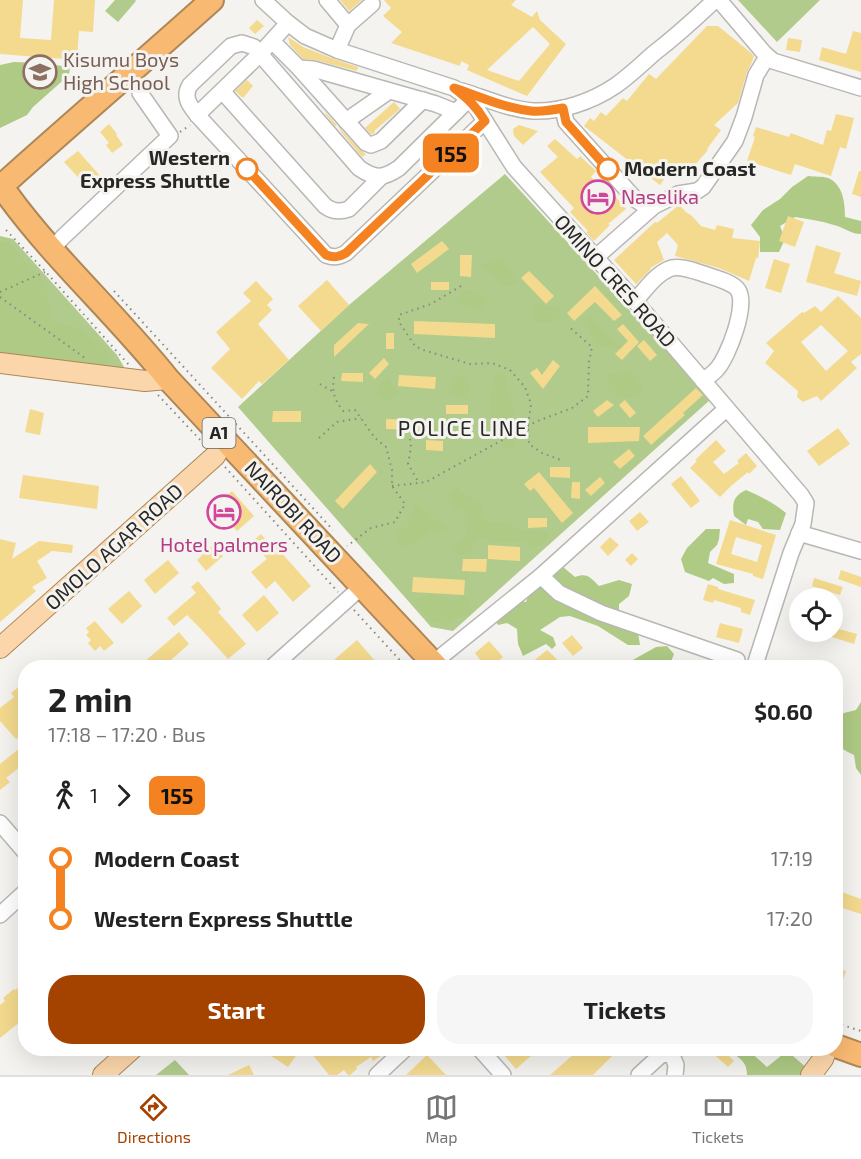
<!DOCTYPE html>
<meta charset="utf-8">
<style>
body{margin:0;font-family:"Exo 2",sans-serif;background:#f6f6f6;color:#222;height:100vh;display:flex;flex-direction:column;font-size:22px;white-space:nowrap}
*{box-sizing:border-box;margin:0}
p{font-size:20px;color:#767676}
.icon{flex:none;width:33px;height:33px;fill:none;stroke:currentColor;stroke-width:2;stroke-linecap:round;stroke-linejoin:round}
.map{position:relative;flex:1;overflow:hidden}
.side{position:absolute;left:18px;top:660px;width:825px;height:396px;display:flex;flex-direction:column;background:#fff;border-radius:24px;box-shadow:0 6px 24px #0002}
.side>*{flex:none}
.badge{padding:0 12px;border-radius:9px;font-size:21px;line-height:39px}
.controls{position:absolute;left:789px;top:588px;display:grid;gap:12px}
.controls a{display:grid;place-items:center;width:54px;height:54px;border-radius:50%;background:#fff;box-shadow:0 6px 24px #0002;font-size:30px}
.map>.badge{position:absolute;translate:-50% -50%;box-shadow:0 0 0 3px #fff}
.legs{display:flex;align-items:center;gap:9px;height:66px;padding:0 30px;font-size:20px}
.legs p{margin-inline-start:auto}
.head{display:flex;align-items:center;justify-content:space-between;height:102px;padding:0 30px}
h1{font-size:33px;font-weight:700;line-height:45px}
.primary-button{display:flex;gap:12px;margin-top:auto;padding:12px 30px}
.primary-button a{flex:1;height:69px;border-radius:24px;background:#a44200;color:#fff;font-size:24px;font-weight:700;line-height:69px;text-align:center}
.primary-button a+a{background:#f6f6f6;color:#222}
ul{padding:0 30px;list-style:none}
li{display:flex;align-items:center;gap:21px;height:60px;font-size:22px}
li i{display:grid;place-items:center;width:9px;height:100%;margin:0 8px;background:currentColor}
li i::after{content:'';width:15px;height:15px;margin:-8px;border:4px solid;border-radius:50%;background:#fff}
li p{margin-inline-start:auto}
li:first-child i{background:linear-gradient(#0000 50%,currentColor 0)}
li:last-child i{background:linear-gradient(currentColor 50%,#0000 0)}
.tabs{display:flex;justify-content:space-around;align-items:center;height:84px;border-top:2px solid #e0e0e0;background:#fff;font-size:16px;color:#767676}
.tabs a{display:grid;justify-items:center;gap:3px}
.tabs .active{color:#a44200}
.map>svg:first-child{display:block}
</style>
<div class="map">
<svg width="861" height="1075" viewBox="0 0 861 1075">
<rect width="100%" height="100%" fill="#f4f3ef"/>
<g fill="#b1cb8c">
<polygon points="115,0 135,0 136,1 118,22 105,11"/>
<polygon points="738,0 820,0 777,42"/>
<polygon points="505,174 711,399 453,631 431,627 238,407 349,305"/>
<polygon points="0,236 13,239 117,355 124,367 121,375 0,356"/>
<polygon points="175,1060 189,1075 156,1075"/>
</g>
<g fill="#aeca84">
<polygon points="14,62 40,63 70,67 69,75 33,107 27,115 0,128 0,65"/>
<path d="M808,176C814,177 823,176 828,178C843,184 845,203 845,217L861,221V234C851,234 843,227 834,225C821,221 808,219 795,217L780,226L785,239L779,252H760V237L751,225L763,210L780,199L792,187Z"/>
<polygon points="0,242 8,242 44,283 48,296 51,321 79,329 105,348 110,360 103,366 61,366 45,358 0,355"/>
<polygon points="501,259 510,267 517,280 510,286 501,284 496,276 480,265"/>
<path d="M469,289L489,299C478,314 469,310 456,300L462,292Z"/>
<polygon points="534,303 553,308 561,306 559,318 551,322 535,321 533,313"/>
<path d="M592,315C600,334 615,341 631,351V355L616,347L596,346L586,320Z"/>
<path d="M630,371L640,381L643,393C623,400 622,400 606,386L609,375Z"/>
<polygon points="496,372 504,373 508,399 514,406 511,426 514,447 504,450 492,422 489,404"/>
<polygon points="463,376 471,388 463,397 450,393 454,378"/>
<polygon points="388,377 398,393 391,400 382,398 377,392 380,382"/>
<polygon points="443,416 453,422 456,429 447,433 435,432 432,422"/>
<polygon points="457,487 475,502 482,503 483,519 495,523 508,522 518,529 548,532 546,541 540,546 532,547 521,541 502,543 487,538 476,538 469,554 461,555 451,549 465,539 469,514 454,507 449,495"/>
<path d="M746,490C760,496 774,503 786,513L780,530L763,529L758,522L748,519L746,525L734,516C732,503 733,496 746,490Z"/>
<polygon points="416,504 448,529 448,531 429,532 418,541 406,547 399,543 395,531 406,528"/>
<polygon points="706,529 720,529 719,539 717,545 710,552 708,563 734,574 734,583 724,584 713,578 709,581 685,572 681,559 687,548"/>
<path d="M563,567L575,577C587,572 591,578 599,586L619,580L632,584L629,596L619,604V611L607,612L563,591L553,581L554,569Z"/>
<polygon points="539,585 552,593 638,633 640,645 628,645 598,626 570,616 560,617 540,630 553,637 556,645 552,649 546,644 523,656 518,644 517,629 507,623 498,625 495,620 517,601 526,602 530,591"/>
<path d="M430,593L444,597L450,602L464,595L469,600L472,612C464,617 457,617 450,623L434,622L423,613L415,600Z"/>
<polygon points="667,646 674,654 670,664 665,667 632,667 631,661 656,647"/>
<path d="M861,702V775L856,768L854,755C834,746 836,743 836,722L844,713L856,710Z"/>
<path d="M730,1049H748V1050L767,1067L787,1051L807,1068L802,1075H747C747,1059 737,1059 730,1049Z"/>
</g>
<g fill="#f3da8e" fill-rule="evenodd">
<polygon points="0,0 23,0 20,38 51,40 54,0 95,0 93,32 79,31 77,60 0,54"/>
<polygon points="340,0 362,0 349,11"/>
<path d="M384,0H516L511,5L532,17L537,11L540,20L566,44L527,96L467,70L469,65L461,61L460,66L391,43L402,32L383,16L391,8ZM533,27L550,44L519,81L487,70Z"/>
<polygon points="257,20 264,26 255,34 249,28"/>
<polygon points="707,26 718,26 750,52 754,56 752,62 747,72 738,103 714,125 721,130 707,149 708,150 694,166 690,163 682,172 679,170 672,179 667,175 660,185 584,126 590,118 594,121 601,112 606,116 623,98 627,101 649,74 656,79"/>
<polygon points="853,31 861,33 861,72 819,60 822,47 846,54"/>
<polygon points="288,37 303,47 334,59 358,67 357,71 315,60 303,59 290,45"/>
<polygon points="788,38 802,40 800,52 786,50"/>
<polygon points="247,80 253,86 243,98 235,91"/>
<polygon points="394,102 400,109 374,131 375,133 371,134 365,128"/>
<polygon points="324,111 359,149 366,154 362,157 342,133 337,125 335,126 326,115"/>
<polygon points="836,114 854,118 846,149 840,147 831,176 795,164 791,175 747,161 755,137 753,136 756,127 789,137 791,133 823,145 827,130 831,131"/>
<polygon points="109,124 117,134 116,135 123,145 112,153 106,145 109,143 100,132"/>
<polygon points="519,125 538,131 523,145 514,136 513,129"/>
<polygon points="555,139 577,159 580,156 596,171 591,177 611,198 614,195 626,209 608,224 610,225 594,241 586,232 588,231 570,212 574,208 540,172 558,157 547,146"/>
<polygon points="78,151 102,178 89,189 64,162"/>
<polygon points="859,171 861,171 861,197 852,194"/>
<polygon points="679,205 687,213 691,215 701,226 715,230 717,225 734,229 732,238 760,241 758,258 756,258 749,281 719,268 675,256 678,245 667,233 657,242 664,260 650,268 651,269 636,284 614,260 655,222 657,223"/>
<polygon points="788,216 804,222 795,247 779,241"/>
<polygon points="442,241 449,249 417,273 411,264"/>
<polygon points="816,245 841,253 834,273 861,281 857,296 806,282"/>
<polygon points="460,255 472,255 471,277 460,276"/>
<polygon points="774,259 790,264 781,293 765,288"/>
<polygon points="529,271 554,296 546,304 521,278"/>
<polygon points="327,280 349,305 321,331 298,306"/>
<polygon points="256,281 273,299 267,305 272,310 258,324 289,360 262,384 259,381 242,399 211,368 230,349 216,332 251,301 243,293"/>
<rect x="431" y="282" width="18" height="8"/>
<polygon points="595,286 622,315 614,321 595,302 574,321 567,313"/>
<path d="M838,296L861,318V354L851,362L857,368L821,401L817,396L803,402L797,397L798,391L765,363L774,351L766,343L802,312L804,313L815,306L821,312ZM821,325L848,351L826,371L801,342Z"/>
<polygon points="414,321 495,324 495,338 414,334"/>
<polygon points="358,323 369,324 334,357 334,345"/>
<polygon points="623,324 639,342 622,360 615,354 628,341 617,329"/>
<rect x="386" y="333" width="8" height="16"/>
<polygon points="644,340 657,355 650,361 637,346"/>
<polygon points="384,358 389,364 375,379 369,373"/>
<polygon points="553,360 560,366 543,389 530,373 537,368 542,375"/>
<polygon points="342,373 363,373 363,382 341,381"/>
<polygon points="399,375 436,377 435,389 398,386"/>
<polygon points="696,388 703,395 683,413 685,415 651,445 643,436"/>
<polygon points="607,400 614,405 598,417 593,411"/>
<polygon points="625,400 636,413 630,418 619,405"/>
<rect x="446" y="405" width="22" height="9"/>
<polygon points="30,409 44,413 40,435 25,432"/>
<polygon points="273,411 301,411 301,422 272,422"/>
<polygon points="386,419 419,420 419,430 386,429"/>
<polygon points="588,427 640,427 639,441 588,443"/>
<polygon points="838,428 850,444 819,466 807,451"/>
<polygon points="426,440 443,441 443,451 426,450"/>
<polygon points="716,440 726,451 713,462 724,474 739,463 737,461 746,453 757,466 749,474 748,472 732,485 720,497 690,468 697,461 695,460"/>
<polygon points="629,449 635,456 620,469 613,462"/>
<polygon points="370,464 377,472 343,509 335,501"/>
<polygon points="550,467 570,467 570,478 550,477"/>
<polygon points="539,472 573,513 562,523 534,488 530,491 524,484"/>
<polygon points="23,475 99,486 97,509 19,498"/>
<polygon points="681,476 700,501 691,508 671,484"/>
<polygon points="600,477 605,483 591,496 585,490"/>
<polygon points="572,482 580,482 580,499 571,498"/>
<polygon points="232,491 254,516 237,531 229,522 219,530 206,514"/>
<polygon points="640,512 649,522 637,531 629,521"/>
<polygon points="528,518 547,518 547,527 528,528"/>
<path d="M730,520L776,535L763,579L753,576V574L716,564ZM736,537L762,545L757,562L731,554Z"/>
<polygon points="261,534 269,544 272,542 311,586 293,602 275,581 266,589 251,572 267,559 252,542"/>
<polygon points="610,537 619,545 608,556 600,547"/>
<polygon points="0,539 16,543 12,559 39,541 73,545 72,553 52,551 37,561 47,578 32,587 36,591 0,622"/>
<polygon points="213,545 223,556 206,571 197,560"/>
<polygon points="488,545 520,547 520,561 488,559"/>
<polygon points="632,553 638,559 631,566 625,560"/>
<polygon points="463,559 487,559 486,572 462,571"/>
<polygon points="168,560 179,573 155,594 144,580"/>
<polygon points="841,570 861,577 861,587 838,579"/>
<polygon points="413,577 465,580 464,595 412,592"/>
<polygon points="814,578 843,587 840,595 812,586"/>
<polygon points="198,581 221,609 218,612 246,644 228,659 200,628 187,615 174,626 167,618 196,593 191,587"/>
<polygon points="708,584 718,587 718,589 755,600 750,615 741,612 741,608 714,600 713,603 703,600"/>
<polygon points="129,591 142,606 122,624 108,609"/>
<polygon points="264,595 279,613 257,632 242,615"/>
<polygon points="95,621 114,643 104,651 100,646 95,651 88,643 91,640 86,635 89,632 86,628"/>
<polygon points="720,623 743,629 739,643 716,637"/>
<polygon points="832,627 857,634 854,644 832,637"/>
<polygon points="179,632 189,644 162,668 137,668"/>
<polygon points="572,635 583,648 573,656 562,643"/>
<polygon points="357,640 381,668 341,668 334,660"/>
<polygon points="489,641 503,657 490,668 486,668 475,653"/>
<polygon points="547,650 566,668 525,668"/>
<polygon points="26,681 26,731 16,739 0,721 0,708 14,697 11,693"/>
<polygon points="20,748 26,755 26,762 6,778 10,782 0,790 0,764"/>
<polygon points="836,890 861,899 861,914 836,906"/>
<polygon points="836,968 846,971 837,996 836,996"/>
<polygon points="26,982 26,1017 0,1038 0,1005 5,1001 3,998 14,989 15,990"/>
<polygon points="259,1048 291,1048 298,1053 288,1067"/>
<polygon points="319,1048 385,1048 380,1052 382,1055 373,1061 371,1057 356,1067 357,1069 350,1075 348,1075 344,1070 337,1075 329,1075 312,1054"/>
<polygon points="498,1048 540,1048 516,1069"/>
<polygon points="581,1048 620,1048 593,1075 550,1075"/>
<polygon points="707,1048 721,1048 734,1061 728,1067"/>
<polygon points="427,1055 446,1075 406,1075"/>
<polygon points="249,1065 254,1075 228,1075"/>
</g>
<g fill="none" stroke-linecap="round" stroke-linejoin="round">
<g stroke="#b8b7b3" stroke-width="18">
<g id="minor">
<polyline points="263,0 288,23 305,36 337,50 454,88 469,99 476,107 514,167 635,301 801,495 806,503 803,524 791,553 754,668"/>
<polyline points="327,0 348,25 337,50"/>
<polyline points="719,0 764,53 773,61 861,88"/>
<polyline points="348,25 372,4"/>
<polyline points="272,41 299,68 313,69 436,104 456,112"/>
<polyline points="299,68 366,143 371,145 381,141 423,100"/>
<path d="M462,91C485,98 508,109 533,111C561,112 591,102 615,86C628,77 641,65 653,54C675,37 695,19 715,0"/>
<path d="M223,92L325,206C333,212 340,212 349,209L381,177"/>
<path d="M469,99L399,168C383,179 375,179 359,168L254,47L242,43L231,46L190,85C182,98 191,107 199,117L326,255C334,258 339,257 346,253L485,121"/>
<polyline points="563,108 566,122 636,200 650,209"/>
<polyline points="197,115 260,54 288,23"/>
<polyline points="346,121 389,91"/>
<polyline points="52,249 63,237 170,136 140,93"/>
<polyline points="595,258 654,206 678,194 697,191 703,187 735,141 744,117 756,75 767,57"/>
<path d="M635,301C645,290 655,275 669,269C677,265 692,270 701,273C710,276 733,282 738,290C748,305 728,357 717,369C713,374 707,377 703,381"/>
<polyline points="799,533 861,551"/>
<polyline points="541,576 559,593 601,613 737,660"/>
<polyline points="433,663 541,576 726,409"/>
<polyline points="271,668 358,590"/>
<polyline points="0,823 26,853"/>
<polyline points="0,915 26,891"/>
<polyline points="479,1048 503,1075"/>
<polyline points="377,1075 406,1048"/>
<polyline points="639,1075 662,1054 672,1055 676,1065 675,1075"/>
</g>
</g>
<g stroke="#af8757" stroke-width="22">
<g id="major">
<polyline points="0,363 145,381 167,379"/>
<polyline points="0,648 215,456 223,442"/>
<polyline points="103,1075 133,1048"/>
<polyline points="811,1075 823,1059 827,1048"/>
</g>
</g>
<g stroke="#af8757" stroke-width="26">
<g id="highway">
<path d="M6,182C74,121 144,61 212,0"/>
<path d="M7,194C55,260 117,315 168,379L438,668"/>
<polyline points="836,1046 861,1055"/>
</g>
</g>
<g stroke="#898885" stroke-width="2" stroke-dasharray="1.5 4.5" stroke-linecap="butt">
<polyline points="180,132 190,125"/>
<polyline points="6,230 45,271 129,365"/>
<polyline points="461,286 431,304 399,315 399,322 415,346 423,350 470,364 492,363 510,370 525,387 531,404 528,426 529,444 542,453 561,460"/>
<polyline points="114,291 333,530"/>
<polyline points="0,292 45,272"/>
<polyline points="0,297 85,358"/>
<path d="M334,377C332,392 334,399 343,411L355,410L375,438L386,447L392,470V486L405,504L395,522L371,528L347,546"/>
<polyline points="320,384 332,391"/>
<polyline points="158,395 205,445"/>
<polyline points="319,438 337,422 361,418"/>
<polyline points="410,439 411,447 408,464 419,483"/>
<polyline points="225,467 338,592"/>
<polyline points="392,486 426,482 535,422 572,408 588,396 589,362 592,347 568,326"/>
<polyline points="354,610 407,668"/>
<polyline points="836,1023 861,1031"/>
<polyline points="803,1048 810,1052"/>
</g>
<use href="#minor" stroke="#fff" stroke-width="15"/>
<use href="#major" stroke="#fbd6aa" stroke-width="20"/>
<use href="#highway" stroke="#f8ba72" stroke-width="22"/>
</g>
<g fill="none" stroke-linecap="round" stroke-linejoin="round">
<g stroke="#fff" stroke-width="14">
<path id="line-1" d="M247,169L326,255C334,258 339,257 346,253L485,121C476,106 468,99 454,88C479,96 504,108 531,111C542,112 553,110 563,108L566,122L608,169"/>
</g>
<use href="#line-1" stroke="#f58220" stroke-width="9"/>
</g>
<defs>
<g id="school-ring" transform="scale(1.725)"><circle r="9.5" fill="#f4f3ef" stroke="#8d6e63" stroke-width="1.5"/><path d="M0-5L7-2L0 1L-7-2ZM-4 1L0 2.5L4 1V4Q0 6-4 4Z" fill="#8d6e63"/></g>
<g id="hotel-ring" transform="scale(1.725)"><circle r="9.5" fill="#f4f3ef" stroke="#d1479c" stroke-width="1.5"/><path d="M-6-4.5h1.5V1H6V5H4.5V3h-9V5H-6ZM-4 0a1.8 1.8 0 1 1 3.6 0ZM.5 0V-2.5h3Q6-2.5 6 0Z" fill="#d1479c"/></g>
</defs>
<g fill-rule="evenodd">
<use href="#school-ring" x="40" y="72"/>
<use href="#hotel-ring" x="598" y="197"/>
<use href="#hotel-ring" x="224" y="512"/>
</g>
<g fill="#fff" stroke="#f58220" stroke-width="3">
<circle cx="247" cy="169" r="10"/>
<circle cx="608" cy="169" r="10"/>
</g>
<g text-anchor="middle" stroke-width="6" stroke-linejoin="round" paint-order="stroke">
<rect fill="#f4f3ef" stroke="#646462" stroke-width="1.5" x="202.5" y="418" width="33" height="30" rx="4.5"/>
<g font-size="18" font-weight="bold" fill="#272725">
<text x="219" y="439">A1</text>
</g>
<g font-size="20" fill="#785e54" stroke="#f4f3ef" text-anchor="start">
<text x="63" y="67">Kisumu Boys<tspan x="63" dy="23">High School</tspan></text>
</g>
<g font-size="20" font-weight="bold" fill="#272725" stroke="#f4f3ef" text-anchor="end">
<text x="230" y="165">Western<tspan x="230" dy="23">Express Shuttle</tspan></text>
<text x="624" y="176" text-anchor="start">Modern Coast</text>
</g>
<g font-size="20" fill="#b23c85" stroke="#f4f3ef" text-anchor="start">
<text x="621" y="204">Naselika</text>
<text x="224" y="552" text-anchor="middle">Hotel palmers</text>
</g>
<g font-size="20" fill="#272725" stroke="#f4f3ef">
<text transform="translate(615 281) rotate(48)" y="7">OMINO CRES ROAD</text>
<text transform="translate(293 512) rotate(47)" y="7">NAIROBI ROAD</text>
<text transform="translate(114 547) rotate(-42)" y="7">OMOLO AGAR ROAD</text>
</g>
<g font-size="21" letter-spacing="1.5" fill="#272725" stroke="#f4f3ef">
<text x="463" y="436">POLICE LINE</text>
</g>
</g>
</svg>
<div class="controls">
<a><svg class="icon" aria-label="locate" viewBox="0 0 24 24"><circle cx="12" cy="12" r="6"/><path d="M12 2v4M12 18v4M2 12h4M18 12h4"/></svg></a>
</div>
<b class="badge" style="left:451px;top:153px;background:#f58220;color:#111">155</b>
<section class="side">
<div class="head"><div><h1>2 min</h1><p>17:18 – 17:20 · Bus</p></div><b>$0.60</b></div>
<div class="legs"><svg class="icon" aria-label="walk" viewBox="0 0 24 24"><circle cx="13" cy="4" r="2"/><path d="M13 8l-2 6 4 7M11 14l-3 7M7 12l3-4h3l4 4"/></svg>1<svg class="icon" aria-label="forward" viewBox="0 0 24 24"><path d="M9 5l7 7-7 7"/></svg><b class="badge" style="background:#f58220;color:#111">155</b></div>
<ul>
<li><i style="color:#f58220"></i><b>Modern Coast</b><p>17:19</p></li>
<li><i style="color:#f58220"></i><b>Western Express Shuttle</b><p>17:20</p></li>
</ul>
<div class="primary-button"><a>Start</a><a>Tickets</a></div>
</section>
</div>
<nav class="tabs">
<a class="active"><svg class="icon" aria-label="directions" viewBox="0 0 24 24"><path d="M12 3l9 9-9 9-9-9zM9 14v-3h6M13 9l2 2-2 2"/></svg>Directions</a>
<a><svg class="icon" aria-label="map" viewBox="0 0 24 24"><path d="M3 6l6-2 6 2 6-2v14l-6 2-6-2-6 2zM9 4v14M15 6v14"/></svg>Map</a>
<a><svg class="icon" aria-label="tickets" viewBox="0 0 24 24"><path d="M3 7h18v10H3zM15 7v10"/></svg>Tickets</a>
</nav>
